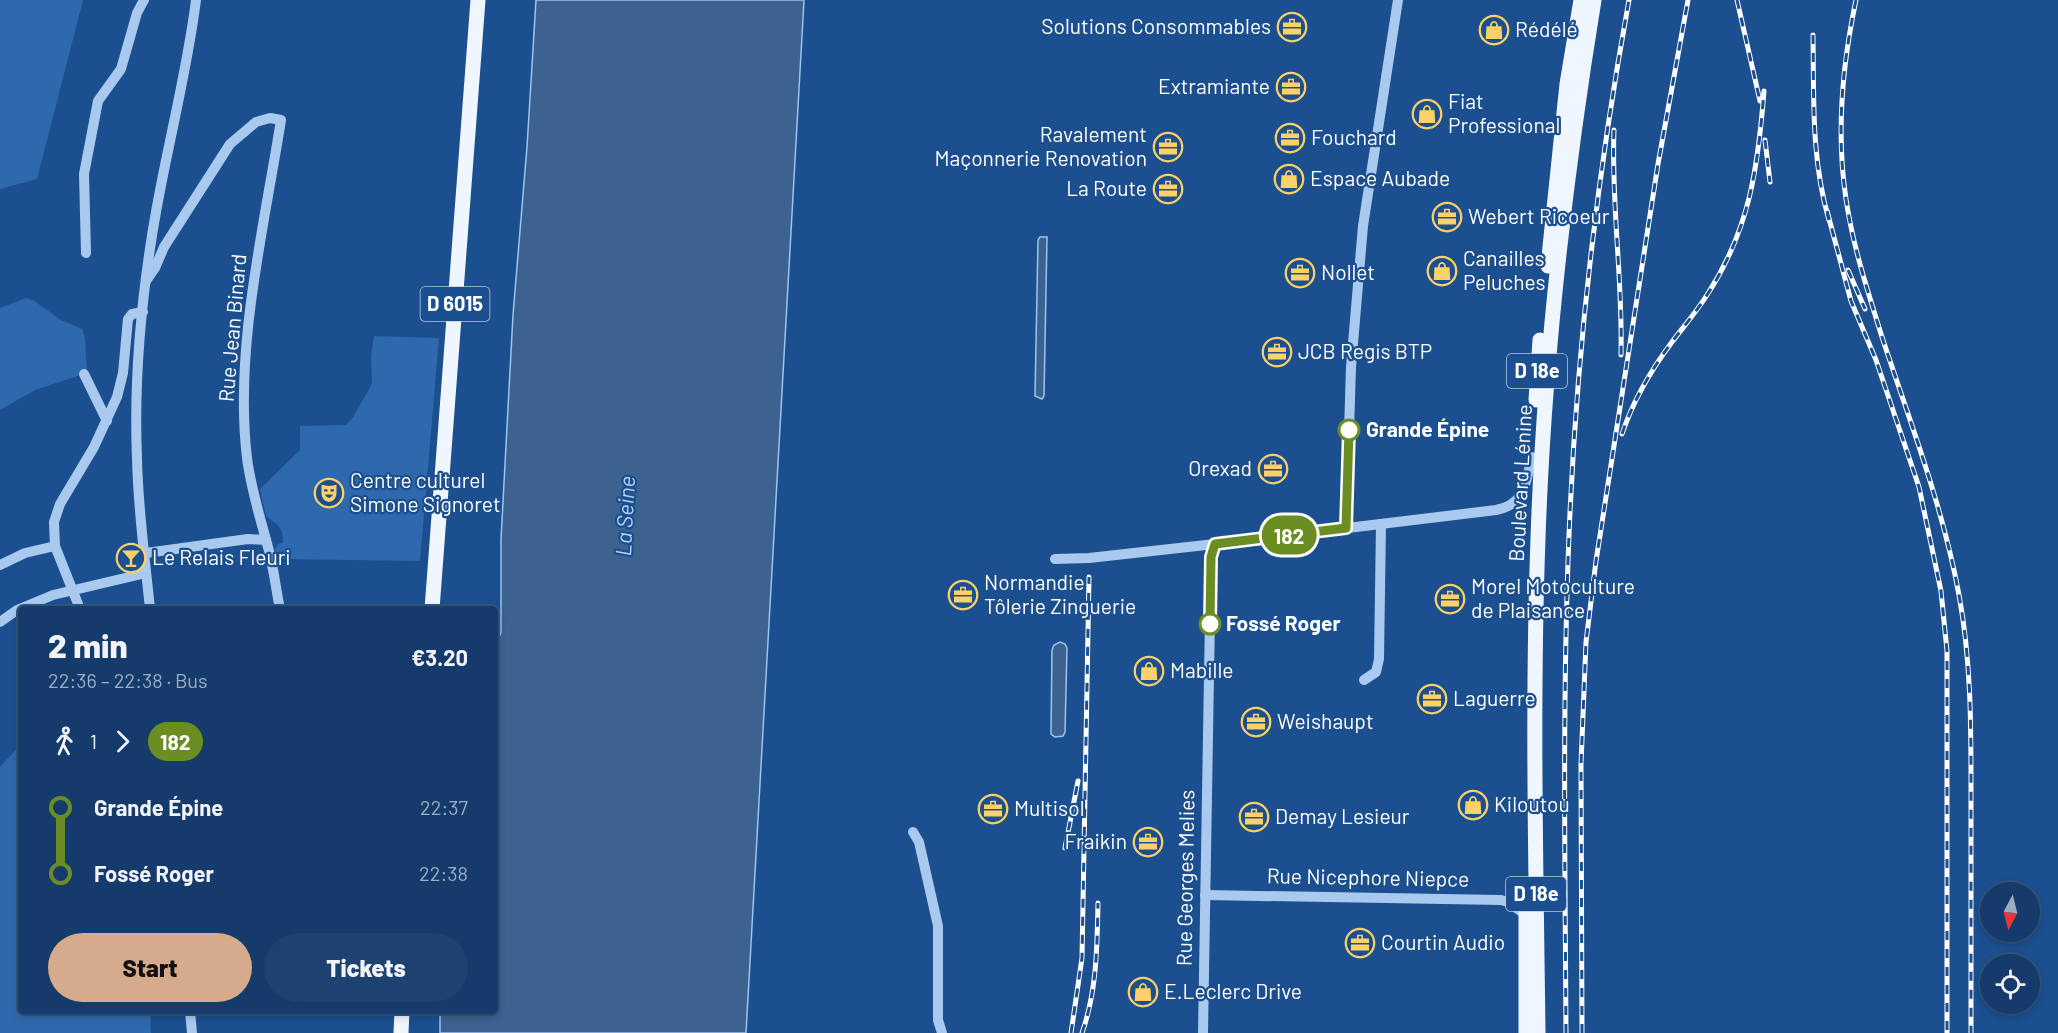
<!DOCTYPE html>
<meta charset="utf-8">
<style>
body{margin:0;font-family:Barlow,sans-serif;background:#1d4271;color:#f1f3f6;height:100vh;display:flex;flex-direction:column;font-size:22px;white-space:nowrap}
*{box-sizing:border-box;margin:0}
p{font-size:20px;color:#9dadc1}
.icon{flex:none;width:33px;height:33px;fill:none;stroke:currentColor;stroke-width:2;stroke-linecap:round;stroke-linejoin:round}
.map{position:relative;flex:1;overflow:hidden}
.panel{position:absolute;left:18px;top:606px;width:480px;height:408px;display:flex;flex-direction:column;background:#143b6b;border-radius:6px;box-shadow:0 3px 9px #0003,0 0 0 2px #33557e}
.panel>*{flex:none}
.badge{padding:0 12px;border-radius:20px;font-size:21px;line-height:39px}
.needle{width:39px;rotate:187deg}
.buttons{position:absolute;left:1980px;top:882px;display:grid;gap:12px}
.buttons a{display:grid;place-items:center;width:60px;height:60px;border-radius:50%;background:#143b6b;box-shadow:0 3px 9px #0003,0 0 0 2px #33557e;font-size:30px}
.map>.badge{position:absolute;translate:-50% -50%;box-shadow:0 0 0 3px #fff}
.legs{display:flex;align-items:center;gap:9px;height:66px;padding:0 30px;font-size:20px}
.legs p{margin-inline-start:auto}
.head{display:flex;align-items:center;justify-content:space-between;height:102px;padding:0 30px}
h1{font-size:33px;font-weight:800;line-height:45px}
.primary-button{display:flex;gap:12px;margin-top:auto;padding:12px 30px}
.primary-button a{flex:1;height:69px;border-radius:36px;background:#d6ab8b;color:#111;font-size:24px;font-weight:800;line-height:69px;text-align:center}
.primary-button a+a{background:#1d4271;color:#f1f3f6}
ul{padding:0 30px;list-style:none}
li{display:flex;align-items:center;gap:21px;height:66px;font-size:22px}
li i{display:grid;place-items:center;width:9px;height:100%;margin:0 8px;background:currentColor}
li i::after{content:'';width:15px;height:15px;margin:-8px;border:4px solid;border-radius:50%;background:#143b6b}
li p{margin-inline-start:auto}
li:first-child i{background:linear-gradient(#0000 50%,currentColor 0)}
li:last-child i{background:linear-gradient(currentColor 50%,#0000 0)}
.map>svg:first-child{display:block}
</style>
<div class="map">
<svg width="2058" height="1033" viewBox="0 0 2058 1033">
<rect width="100%" height="100%" fill="#1b4f8f"/>
<g fill="#2e69ad">
<polygon points="0,0 83,0 37,179 0,189"/>
<polygon points="26,298 33,300 61,320 82,329 85,338 87,373 35,390 0,410 0,308"/>
<path d="M374,336L439,338L420,561L277,559L275,549L278,544L283,543C283,525 277,525 266,516L260,489L300,450V426L346,425L353,417L372,384L371,356Z"/>
<polygon points="21,744 21,1011 150,1011 151,1033 0,1033 0,767"/>
</g>
<g fill="#3c6290" stroke="#9cc4f0" stroke-width="1.5">
<polygon points="536,0 804,0 746,1033 440,1033 440,1011 495,1011 495,650 501,632 501,539 513,315 527,147"/>
<polygon points="1040,237 1047,237 1044,396 1042,399 1035,396 1038,240"/>
<polygon points="1060,642 1065,644 1067,648 1065,732 1063,736 1055,737 1051,734 1051,731 1052,650 1054,645"/>
</g>
<g fill="none" stroke-linecap="round" stroke-linejoin="round">
<g stroke="#a9c9ee" stroke-width="10">
<polyline points="86,253 84,174 98,101 121,69 137,13 144,0"/>
<path d="M146,281L155,268L164,247L230,144L256,122L270,118L281,120C264,228 234,349 247,458C251,490 261,520 269,551C274,570 276,590 280,609"/>
<polyline points="84,374 107,421"/>
<polyline points="1346,528 1351,367 1363,226 1398,0"/>
<polyline points="146,553 248,539 266,540"/>
<path d="M1055,559L1089,558L1215,544L1496,510C1526,504 1525,483 1532,457"/>
<polyline points="0,565 25,553 55,546"/>
<polyline points="80,609 55,546 54,522 60,504 94,447 117,397 123,373 128,319 132,314 143,312"/>
<path d="M150,609C145,559 138,509 137,459C134,387 140,313 151,242C163,161 186,81 196,0"/>
<polyline points="0,622 17,610 53,595 146,573"/>
<polyline points="1364,680 1376,672 1379,659 1381,524"/>
<polyline points="913,832 919,842 938,926 938,1020 942,1033"/>
<polyline points="1205,895 1501,900 1508,902 1526,915"/>
<polyline points="190,1011 192,1033"/>
<polyline points="1203,1033 1211,557 1215,544"/>
</g>
<g stroke="#f0f6ff" stroke-width="15">
<polyline points="1548,266 1567,84 1581,0"/>
<polyline points="1536,400 1540,340"/>
<polyline points="432,609 478,0"/>
<polyline points="401,1033 402,1011"/>
<polyline points="1526,1033 1526,913"/>
<path d="M1538,1033C1536,868 1532,703 1538,538C1544,358 1565,178 1594,0"/>
</g>
<g stroke="#fff" stroke-width="5">
<g id="rail">
<polyline points="1737,0 1760,101"/>
<path d="M1856,0C1842,66 1836,133 1846,199C1853,247 1868,292 1882,337C1910,422 1943,507 1959,595C1972,665 1971,735 1971,806C1971,882 1971,957 1971,1033"/>
<path d="M1813,35C1814,98 1811,159 1829,220"/>
<path d="M1614,130C1611,205 1623,280 1621,355"/>
<polyline points="1765,140 1770,182"/>
<polyline points="1827,211 1851,301 1876,360 1919,487 1941,591 1947,651 1947,1033"/>
<polyline points="1848,270 1865,309"/>
<path d="M1622,434C1633,401 1651,370 1672,342C1684,326 1697,311 1707,295C1750,229 1758,167 1764,91"/>
<polyline points="1065,848 1078,781"/>
<polyline points="1071,1033 1082,958 1089,577"/>
<path d="M1082,1033C1097,990 1097,948 1098,903"/>
<path d="M1566,1033C1565,860 1562,685 1570,512C1578,341 1598,169 1629,0"/>
<polyline points="1582,1033 1581,764 1586,642 1596,561 1658,164 1688,0"/>
</g>
</g>
<use href="#rail" stroke="#1b4f8f" stroke-width="3" stroke-dasharray="9" stroke-linecap="butt"/>
</g>
<g fill="none" stroke-linecap="round" stroke-linejoin="round">
<g stroke="#fff" stroke-width="14">
<polyline id="line-1" points="1210,624 1211,557 1215,544 1346,528 1349,430"/>
</g>
<use href="#line-1" stroke="#6b8e23" stroke-width="9"/>
</g>
<defs>
<g id="office-ring" transform="scale(1.5)"><circle r="9.5" fill="#1b4f8f" stroke="#ffd166" stroke-width="1.5"/><path d="M-6-3h4V-5.5h4V-3h4V5H-6ZM-1-4.5V-3h2v-1.5ZM-6 0V1H6V0Z" fill="#ffd166"/></g>
<g id="shop-ring" transform="scale(1.5)"><circle r="9.5" fill="#1b4f8f" stroke="#ffd166" stroke-width="1.5"/><path d="M-5-2.5h2.3a2.7 3.5 0 0 1 5.4 0H5L5.5 6h-11ZM-1.5-2.5h3a1.5 2.3 0 0 0-3 0Z" fill="#ffd166"/></g>
<g id="theatre-ring" transform="scale(1.5)"><circle r="9.5" fill="#1b4f8f" stroke="#ffd166" stroke-width="1.5"/><path d="M-5-5.5Q0-4 5-5.5V0Q5 5 0 6Q-5 5-5 0ZM-3.3-2.5H-1v1.5H-3.3ZM1-2.5H3.3v1.5H1ZM-2.8 1Q0 5.5 2.8 1Z" fill="#ffd166"/></g>
<g id="bar-ring" transform="scale(1.5)"><circle r="9.5" fill="#1b4f8f" stroke="#ffd166" stroke-width="1.5"/><path d="M-6-5H6L.8 .8V4.5H3.5V6h-7V4.5H-.8V.8Z" fill="#ffd166"/></g>
</defs>
<g fill-rule="evenodd">
<use href="#office-ring" x="1292" y="27"/>
<use href="#shop-ring" x="1494" y="30"/>
<use href="#office-ring" x="1291" y="87"/>
<use href="#shop-ring" x="1427" y="114"/>
<use href="#office-ring" x="1290" y="138"/>
<use href="#office-ring" x="1168" y="147"/>
<use href="#shop-ring" x="1289" y="179"/>
<use href="#office-ring" x="1168" y="189"/>
<use href="#office-ring" x="1447" y="217"/>
<use href="#shop-ring" x="1442" y="271"/>
<use href="#office-ring" x="1300" y="273"/>
<use href="#office-ring" x="1277" y="352"/>
<use href="#office-ring" x="1273" y="469"/>
<use href="#theatre-ring" x="329" y="493"/>
<use href="#bar-ring" x="131" y="558"/>
<use href="#office-ring" x="963" y="595"/>
<use href="#office-ring" x="1450" y="599"/>
<use href="#shop-ring" x="1149" y="671"/>
<use href="#office-ring" x="1432" y="699"/>
<use href="#office-ring" x="1256" y="722"/>
<use href="#shop-ring" x="1473" y="805"/>
<use href="#office-ring" x="993" y="809"/>
<use href="#office-ring" x="1254" y="817"/>
<use href="#office-ring" x="1148" y="842"/>
<use href="#office-ring" x="1360" y="943"/>
<use href="#shop-ring" x="1143" y="992"/>
</g>
<g fill="#fff" stroke="#6b8e23" stroke-width="3">
<circle cx="1349" cy="430" r="10"/>
<circle cx="1210" cy="624" r="10"/>
</g>
<g text-anchor="middle" stroke-width="4.5" stroke-linejoin="round" paint-order="stroke">
<g fill="#1b4f8f" stroke="#bbcadd" stroke-width="1.5">
<rect x="420.5" y="287" width="69" height="34" rx="4.5"/>
<rect x="1507" y="354" width="60" height="34" rx="4.5"/>
<rect x="1506" y="877" width="60" height="34" rx="4.5"/>
</g>
<g font-size="20" font-weight="bold" fill="#fff">
<text x="455" y="311">D 6015</text>
<text x="1537" y="378">D 18e</text>
<text x="1536" y="901">D 18e</text>
</g>
<g font-size="21" fill="#fff" stroke="#1b4f8f" text-anchor="start">
<text x="1271" y="34" text-anchor="end">Solutions Consommables</text>
<text x="1515" y="37">Rédélé</text>
<text x="1270" y="94" text-anchor="end">Extramiante</text>
<text x="1448" y="109">Fiat<tspan x="1448" dy="24">Professional</tspan></text>
<text x="1147" y="142" text-anchor="end">Ravalement<tspan x="1147" dy="24">Maçonnerie Renovation</tspan></text>
<text x="1311" y="145">Fouchard</text>
<text x="1310" y="186">Espace Aubade</text>
<text x="1147" y="196" text-anchor="end">La Route</text>
<text x="1468" y="224">Webert Ricoeur</text>
<text x="1463" y="266">Canailles<tspan x="1463" dy="24">Peluches</tspan></text>
<text x="1321" y="280">Nollet</text>
<text x="1298" y="359">JCB Regis BTP</text>
<text x="1252" y="476" text-anchor="end">Orexad</text>
<text x="350" y="488">Centre culturel<tspan x="350" dy="24">Simone Signoret</tspan></text>
<text x="152" y="565">Le Relais Fleuri</text>
<text x="984" y="590">Normandie<tspan x="984" dy="24">Tôlerie Zinguerie</tspan></text>
<text x="1471" y="594">Morel Motoculture<tspan x="1471" dy="24">de Plaisance</tspan></text>
<text x="1170" y="678">Mabille</text>
<text x="1453" y="706">Laguerre</text>
<text x="1277" y="729">Weishaupt</text>
<text x="1494" y="812">Kiloutou</text>
<text x="1014" y="816">Multisol</text>
<text x="1275" y="824">Demay Lesieur</text>
<text x="1127" y="849" text-anchor="end">Fraikin</text>
<text x="1381" y="950">Courtin Audio</text>
<text x="1164" y="999">E.Leclerc Drive</text>
</g>
<g font-size="21" fill="#fff" stroke="#1b4f8f">
<text transform="translate(233 328) rotate(-85)" y="7">Rue Jean Binard</text>
<text transform="translate(1521 483) rotate(-87)" y="7">Boulevard Lénine</text>
<text transform="translate(1186 878) rotate(-89)" y="7">Rue Georges Melies</text>
<text transform="translate(1368 878) rotate(1)" y="7">Rue Nicephore Niepce</text>
</g>
<g font-size="21" font-weight="bold" fill="#fff" stroke="#1b4f8f" text-anchor="start">
<text x="1366" y="437">Grande Épine</text>
<text x="1226" y="631">Fossé Roger</text>
</g>
<g font-size="22" font-style="italic" fill="#b5d3f5" stroke="#1b4f8f">
<text transform="translate(625 516) rotate(-87)" y="8">La Seine</text>
</g>
</g>
</svg>
<div class="buttons">
<a><svg class="needle" viewBox="-14 -14 28 28"><path d="M0-13l5 13h-10z" fill="#e53935"/><path d="M0 13l5-13h-10z" fill="#9dadc1"/></svg></a>
<a><svg class="icon" aria-label="locate" viewBox="0 0 24 24"><circle cx="12" cy="12" r="6"/><path d="M12 2v4M12 18v4M2 12h4M18 12h4"/></svg></a>
</div>
<b class="badge" style="left:1289px;top:535px;background:#6b8e23;color:#fff">182</b>
<section class="panel">
<div class="head"><div><h1>2 min</h1><p>22:36 – 22:38 · Bus</p></div><b>€3.20</b></div>
<div class="legs"><svg class="icon" aria-label="walk" viewBox="0 0 24 24"><circle cx="13" cy="4" r="2"/><path d="M13 8l-2 6 4 7M11 14l-3 7M7 12l3-4h3l4 4"/></svg>1<svg class="icon" aria-label="forward" viewBox="0 0 24 24"><path d="M9 5l7 7-7 7"/></svg><b class="badge" style="background:#6b8e23;color:#fff">182</b></div>
<ul>
<li><i style="color:#6b8e23"></i><b>Grande Épine</b><p>22:37</p></li>
<li><i style="color:#6b8e23"></i><b>Fossé Roger</b><p>22:38</p></li>
</ul>
<div class="primary-button"><a>Start</a><a>Tickets</a></div>
</section>
</div>
